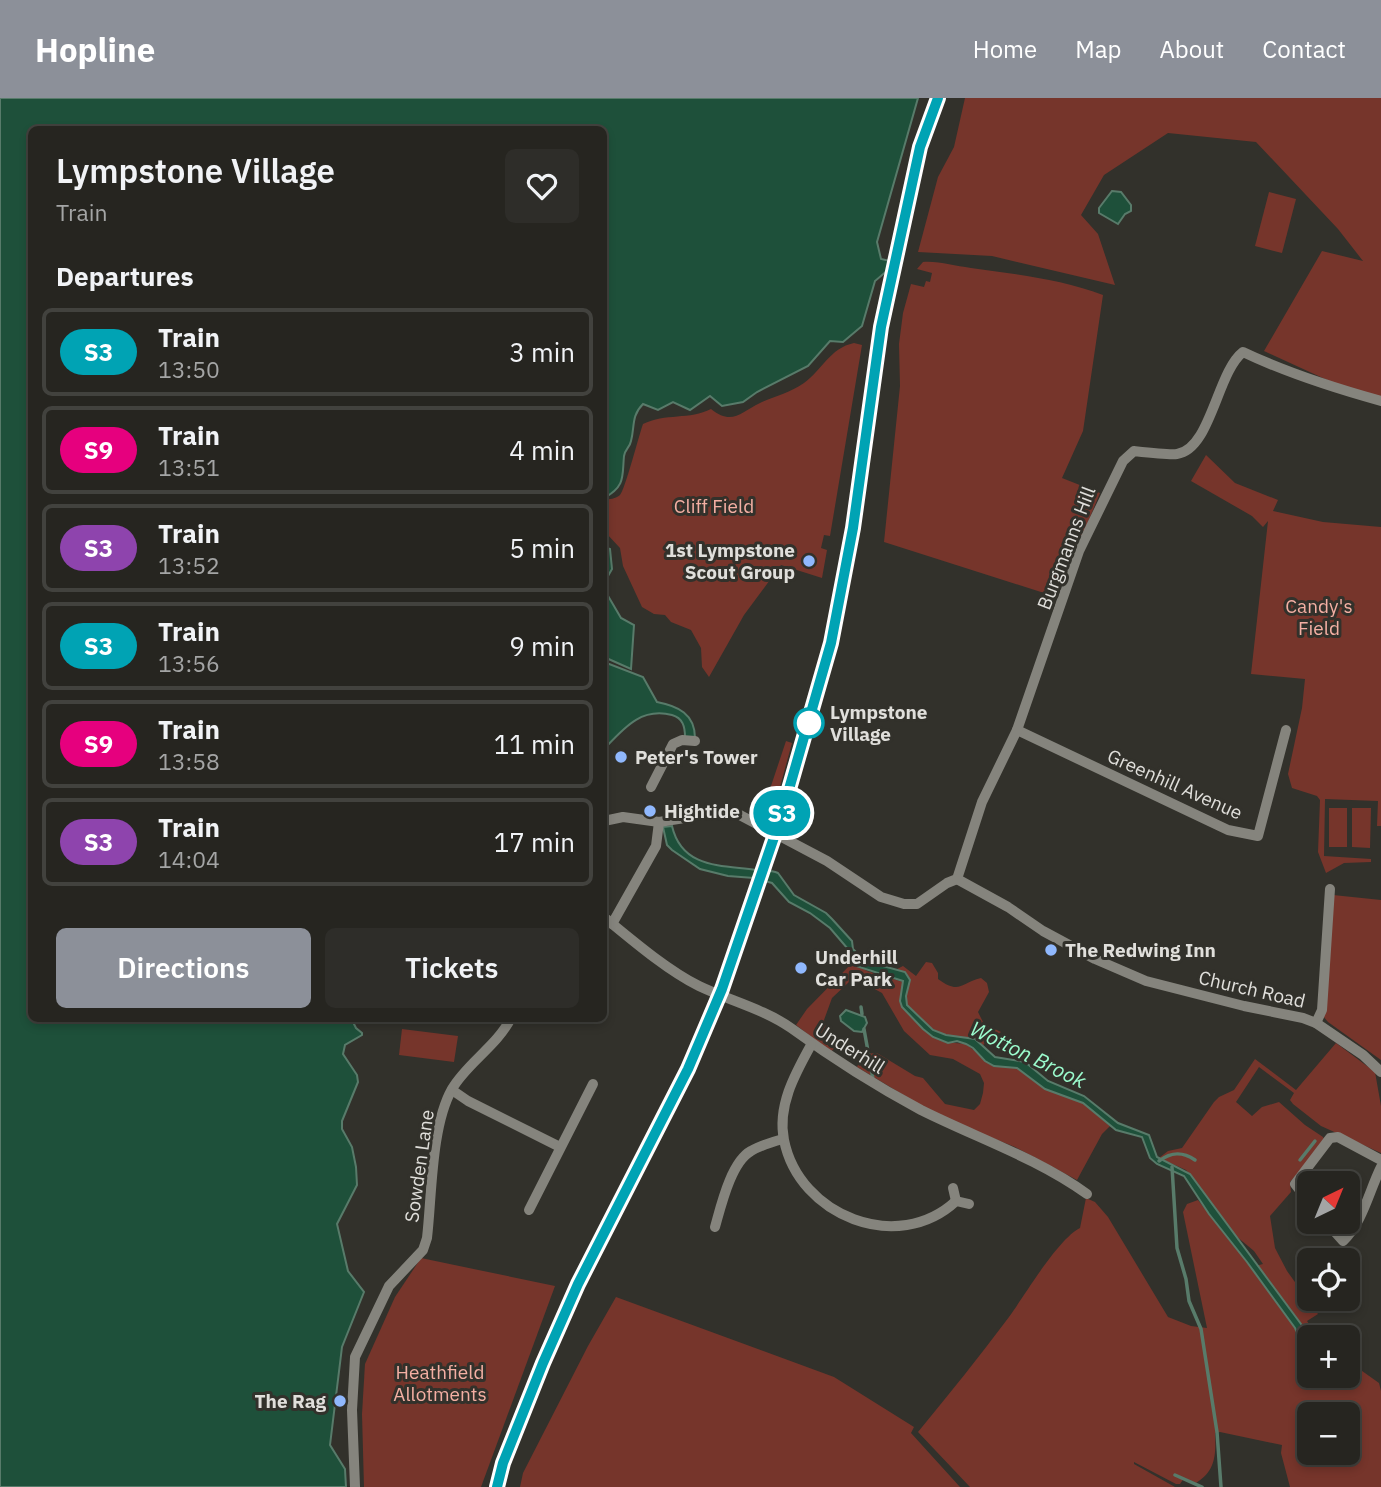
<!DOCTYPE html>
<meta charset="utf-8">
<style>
body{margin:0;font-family:"IBM Plex Sans",sans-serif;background:#2e2d29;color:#f1f3f6;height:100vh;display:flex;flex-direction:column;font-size:26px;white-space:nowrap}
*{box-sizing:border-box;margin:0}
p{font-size:23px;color:#a4a5a5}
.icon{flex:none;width:38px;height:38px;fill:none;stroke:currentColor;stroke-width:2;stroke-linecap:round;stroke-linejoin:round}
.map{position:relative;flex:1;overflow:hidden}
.panel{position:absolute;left:28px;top:28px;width:579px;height:896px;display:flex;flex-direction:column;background:#262520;border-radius:10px;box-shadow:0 4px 10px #0003,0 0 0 2px #42423e}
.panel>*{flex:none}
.badge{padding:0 14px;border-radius:23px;font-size:24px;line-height:46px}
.needle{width:46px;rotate:43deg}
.controls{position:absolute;left:1297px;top:1073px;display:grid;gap:14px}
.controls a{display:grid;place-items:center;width:63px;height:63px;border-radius:10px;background:#262520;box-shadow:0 4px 10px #0003,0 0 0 2px #42423e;font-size:35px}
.map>.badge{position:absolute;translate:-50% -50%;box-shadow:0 0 0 4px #fff}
h2{padding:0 28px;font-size:26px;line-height:63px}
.round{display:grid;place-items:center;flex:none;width:74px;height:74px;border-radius:10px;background:#2e2d29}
.head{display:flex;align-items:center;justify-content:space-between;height:119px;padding:0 28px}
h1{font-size:33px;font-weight:600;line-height:52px}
.action{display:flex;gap:14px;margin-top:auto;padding:14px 28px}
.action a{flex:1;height:80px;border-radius:10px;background:#8c9099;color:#fff;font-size:28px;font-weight:600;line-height:80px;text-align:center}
.action a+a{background:#2e2d29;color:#f1f3f6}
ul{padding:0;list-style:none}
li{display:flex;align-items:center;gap:21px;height:88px;margin:0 14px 10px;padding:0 14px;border:4px solid #42423e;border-radius:10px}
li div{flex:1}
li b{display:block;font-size:26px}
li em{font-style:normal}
li .badge{min-width:77px;font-weight:700;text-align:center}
header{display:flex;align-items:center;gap:42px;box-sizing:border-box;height:98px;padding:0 35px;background:#8c9099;color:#fff}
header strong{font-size:33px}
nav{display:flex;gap:38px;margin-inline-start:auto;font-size:24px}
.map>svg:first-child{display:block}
</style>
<header>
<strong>Hopline</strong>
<nav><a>Home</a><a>Map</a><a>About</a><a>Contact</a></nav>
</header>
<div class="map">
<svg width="1381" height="1389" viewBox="0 0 1381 1389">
<rect width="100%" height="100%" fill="#32312b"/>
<g fill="#76352b" fill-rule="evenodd">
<polygon points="965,0 1381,0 1381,301 1362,298 1264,253 1322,153 1363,163 1338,131 1256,44 1168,35 1104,77 1081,117 1098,136 1115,187 992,158 918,154 938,79 954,49"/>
<polygon points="1269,94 1296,101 1282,155 1255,148"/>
<path d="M923,164C940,163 954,168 971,170C1015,176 1061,181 1103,197L1083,333L1062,380L1100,395L1058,496L1041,494L884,444L900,288L899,246L903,215L911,186L924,189L926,183L930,184L932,175L917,171Z"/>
<path d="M854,245L862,247L830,438L824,437L821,450L827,452L822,480L781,467L744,517L709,579L702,569L701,550L691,532L671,524L665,517L654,516L642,509L623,468L620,450L606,435L604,428V419L607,413H604V402C609,401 616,401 620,397C625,392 639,337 643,326C665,315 690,322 711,311C732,328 741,314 760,305C775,298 790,295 804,285C822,272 830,250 854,245Z"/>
<polygon points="1206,357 1235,385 1278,402 1273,413 1323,424 1381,429 1381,728 1377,728 1378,703 1325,701 1324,758 1371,761 1371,764 1344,765 1326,775 1318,754 1320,702 1317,698 1292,690 1288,676 1302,610 1305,581 1251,576 1268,423 1263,429 1252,418 1191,383"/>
<polygon points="786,643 792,645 778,696 769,694"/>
<rect x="1329" y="710" width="18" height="39"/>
<polygon points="1352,710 1371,710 1370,750 1352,749"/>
<polygon points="1333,797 1381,802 1381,962 1328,924 1323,918"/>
<polygon points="853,864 867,873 903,884 900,903 902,909 923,931 933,939 944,944 966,946 994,968 1017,970 1050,993 1083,1005 1110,1028 1102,1036 1077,1082 1015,1049 940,1019 857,969 863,956 877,955 915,978 923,980 945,1006 974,1012 980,1006 983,995 984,985 980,976 953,961 930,957 904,933 882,895 869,888 856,883 849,884 832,900 824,922 827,933 836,948 831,954 796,927 807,911"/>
<path d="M926,864L932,865L938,875V881C960,897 960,885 981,880L987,885L989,894L978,914L984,926L1001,934L983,947L975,941L942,936L926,927L912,914L906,904L909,879L897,871L903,868L916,878Z"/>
<polygon points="402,931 458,938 454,964 399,957"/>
<path d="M1336,945L1375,974L1381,1008V1055L1321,1028L1293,1006L1290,1002L1294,995L1259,969L1236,1004L1252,1018L1262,1009L1279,1004L1305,1027L1323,1039L1325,1043L1290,1084L1291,1094L1270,1118L1275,1150L1287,1173L1318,1216L1307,1223L1318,1239H1309V1278H1348V1263L1379,1285L1381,1293V1389H1290L1281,1355L1282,1347L1220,1334L1215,1335C1216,1356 1216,1373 1196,1385L1184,1380L1180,1386H1176L1134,1364V1366L1175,1389H970L918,1334C949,1296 980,1258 1009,1219C1025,1197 1058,1141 1080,1130L1086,1100L1095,1104L1108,1119L1168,1219L1191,1228L1207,1230L1183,1114L1187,1106L1198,1102L1251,1169L1263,1166L1254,1153L1236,1138L1186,1072L1159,1060L1168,1053L1182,1050L1214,1004L1219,999L1234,992L1255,961L1296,992ZM1309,1316H1348V1354H1309Z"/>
<polygon points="421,1160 555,1188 481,1389 364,1389 362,1316 365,1266 395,1199"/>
<polygon points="616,1199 834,1279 914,1329 911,1335 960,1389 520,1389 523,1375 588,1248"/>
</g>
<g fill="#1e503a" stroke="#587b6a" stroke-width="2">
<path d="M0,0H918L877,144L881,161L890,163L888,172L875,183L862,228L843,244L830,243L808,268L757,294L743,304L722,308L710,298L690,312L673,304L658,312L643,306C631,318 635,328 631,343C630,349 625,351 624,358C622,378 626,388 604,400V32H32V920H351L356,930L362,935V937L345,947L343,956L357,977L358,984L342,1023V1031L352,1049L356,1069L357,1087L337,1126L348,1173L364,1194L342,1249L330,1347L345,1371L346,1389H0Z"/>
<polygon points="1112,93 1121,94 1131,107 1131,113 1125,116 1118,126 1099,115 1099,110"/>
<polygon points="604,449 610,451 612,471 604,485 604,491 621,520 634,527 631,571 604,559"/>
<path d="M604,564L643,579L657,604C678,608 695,616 695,640L685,639C685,629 683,620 672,617C641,609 624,630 604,651Z"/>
<path d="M672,728C682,771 722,767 756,772C764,773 771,772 778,775L794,797L826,815L832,821L852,843L853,851L865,863L905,874L910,882L906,898L907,907L933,932L946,937L975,941L995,959L1025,964L1048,983L1084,998L1118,1025L1149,1037L1157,1059L1190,1076L1301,1226L1309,1244V1265L1295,1230L1247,1164L1209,1116L1184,1078L1157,1066L1150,1060L1142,1039L1116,1032L1083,1005L1045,991L1017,970L994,968L985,963L973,950L966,946L957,943L948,945L933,939L923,931L902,909L900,903L903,883L856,868L851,862L848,851L830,830L810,815L789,804L772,785L754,780L728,778L700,771L672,752L667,747L663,729Z"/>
<polygon points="846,912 865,919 867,925 862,934 854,933 841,923 840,918"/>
</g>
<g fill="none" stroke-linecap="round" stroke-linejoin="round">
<g stroke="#587b6a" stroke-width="3.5">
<polyline points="861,909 862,916"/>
<polyline points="864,931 873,981"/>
<polyline points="1300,1062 1315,1043"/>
<path d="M1159,1063C1171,1054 1182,1053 1195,1062"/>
<polyline points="1172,1069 1177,1150 1186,1181 1189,1203 1201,1231 1217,1334 1221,1389"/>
<polyline points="1175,1377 1202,1389"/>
</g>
<g stroke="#85847d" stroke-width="10">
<polyline points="1017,632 1228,732 1258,738 1286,632"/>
<polyline points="651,689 673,646 682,642 695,643"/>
<polyline points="604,723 623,719 659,724 691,719 712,712 736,715 827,763 881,799 904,806 917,806 947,785 957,781"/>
<path d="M957,781L982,704L1017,632L1079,453L1123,363L1134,353C1143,354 1169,357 1177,356C1211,351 1217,274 1243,254C1287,275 1334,290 1381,303"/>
<polyline points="957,781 1008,809 1043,833 1095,861 1146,883 1244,908 1303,920 1316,925 1363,957 1381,974"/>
<path d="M604,819C632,842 667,872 699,888C728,902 764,911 791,930C832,960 876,988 921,1012C977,1040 1037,1060 1087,1096"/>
<polyline points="612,826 656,748 659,724"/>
<polyline points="1316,925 1322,912 1330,791"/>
<path d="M811,947C795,976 777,1008 784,1042C799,1118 898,1157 956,1103"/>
<polyline points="452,992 468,1003 560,1049"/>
<polyline points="953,1090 956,1103 969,1106"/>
<polyline points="1309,1104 1295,1086 1330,1040 1338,1039 1381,1062"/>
<polyline points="529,1112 593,986"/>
<path d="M1326,1124L1343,1143C1363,1124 1369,1093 1381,1069"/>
<path d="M715,1129C721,1108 731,1064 751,1053C761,1047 772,1044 783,1041"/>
<path d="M355,1389L352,1312L355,1259L389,1188L423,1152L427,1140C432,1097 431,1028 452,991C467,965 497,948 511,920"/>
</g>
<g stroke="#b5b4af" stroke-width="6">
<polyline id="rail" points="497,1389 503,1365 543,1265 578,1186 689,971 722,891 781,719 831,545 853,430 881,228 920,49 938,0"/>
</g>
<use href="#rail" stroke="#32312b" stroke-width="3.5" stroke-dasharray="10" stroke-linecap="butt"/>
</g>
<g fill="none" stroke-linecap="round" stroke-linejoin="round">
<g stroke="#fff" stroke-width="16">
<polyline id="line" points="497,1389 503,1365 543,1265 578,1186 688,971 722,891 781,719 831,545 853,430 881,229 920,49 938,0"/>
</g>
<use href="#line" stroke="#00a3b4" stroke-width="10"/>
</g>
<g fill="#90b8fd" stroke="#32312b" stroke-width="2.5">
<circle cx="809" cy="463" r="7"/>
<circle cx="621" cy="659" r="7"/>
<circle cx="650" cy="713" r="7"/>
<circle cx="1051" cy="852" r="7"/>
<circle cx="801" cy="870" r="7"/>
<circle cx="340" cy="1303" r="7"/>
</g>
<circle fill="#fff" stroke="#00a3b4" stroke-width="3.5" cx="809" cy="625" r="14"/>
<g text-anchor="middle" stroke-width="6" stroke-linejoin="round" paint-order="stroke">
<g font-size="19" fill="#f4afa3" stroke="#32312b">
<text x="714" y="415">Cliff Field</text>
<text x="1319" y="515">Candy's<tspan x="1319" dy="22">Field</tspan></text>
<text x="440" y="1281">Heathfield<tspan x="440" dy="22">Allotments</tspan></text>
</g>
<g font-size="19" fill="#e0dfdb" stroke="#32312b">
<text transform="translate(1066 450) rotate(-69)" y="7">Burgmanns Hill</text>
<text transform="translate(1175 686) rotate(24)" y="7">Greenhill Avenue</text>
<text transform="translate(1252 891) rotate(13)" y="7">Church Road</text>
<text transform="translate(850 950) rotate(32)" y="7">Underhill</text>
<text transform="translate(419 1068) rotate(-82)" y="7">Sowden Lane</text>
</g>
<g font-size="19" font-weight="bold" fill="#e0dfdb" stroke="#32312b" text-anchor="start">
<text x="795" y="459" text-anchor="end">1st Lympstone<tspan x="795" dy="22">Scout Group</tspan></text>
<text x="635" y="666">Peter's Tower</text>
<text x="664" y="720">Hightide</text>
<text x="1065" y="859">The Redwing Inn</text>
<text x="815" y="866">Underhill<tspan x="815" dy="22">Car Park</tspan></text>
<text x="326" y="1310" text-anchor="end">The Rag</text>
</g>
<g font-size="19" font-weight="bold" fill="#e0dfdb" stroke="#32312b" text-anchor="start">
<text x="830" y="621">Lympstone<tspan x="830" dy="22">Village</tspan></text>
</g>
<g font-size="21" font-style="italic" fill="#9bfbcd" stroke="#32312b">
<text transform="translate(1028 957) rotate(26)" y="7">Wotton Brook</text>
</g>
</g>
</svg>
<div class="controls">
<a><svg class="needle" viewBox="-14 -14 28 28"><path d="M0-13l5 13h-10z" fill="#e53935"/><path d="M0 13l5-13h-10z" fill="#a4a5a5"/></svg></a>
<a><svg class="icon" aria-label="locate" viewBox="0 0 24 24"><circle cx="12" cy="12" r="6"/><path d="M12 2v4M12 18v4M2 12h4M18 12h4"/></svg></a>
<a>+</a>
<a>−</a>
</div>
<b class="badge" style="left:782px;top:715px;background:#00a3b4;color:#fff">S3</b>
<section class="panel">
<div class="head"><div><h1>Lympstone Village</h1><p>Train</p></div><a class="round"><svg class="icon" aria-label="heart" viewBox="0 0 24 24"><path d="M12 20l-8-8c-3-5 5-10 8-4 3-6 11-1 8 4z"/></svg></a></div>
<h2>Departures</h2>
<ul>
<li><span class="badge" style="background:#00a3b4;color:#fff">S3</span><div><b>Train</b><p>13:50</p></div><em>3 min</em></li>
<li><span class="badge" style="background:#e6007e;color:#fff">S9</span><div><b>Train</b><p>13:51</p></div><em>4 min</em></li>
<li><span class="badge" style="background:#8e44ad;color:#fff">S3</span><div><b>Train</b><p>13:52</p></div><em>5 min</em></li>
<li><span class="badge" style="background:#00a3b4;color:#fff">S3</span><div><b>Train</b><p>13:56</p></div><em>9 min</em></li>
<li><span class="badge" style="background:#e6007e;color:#fff">S9</span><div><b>Train</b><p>13:58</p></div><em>11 min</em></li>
<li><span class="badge" style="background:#8e44ad;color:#fff">S3</span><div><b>Train</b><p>14:04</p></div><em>17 min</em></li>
</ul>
<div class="action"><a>Directions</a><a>Tickets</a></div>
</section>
</div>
